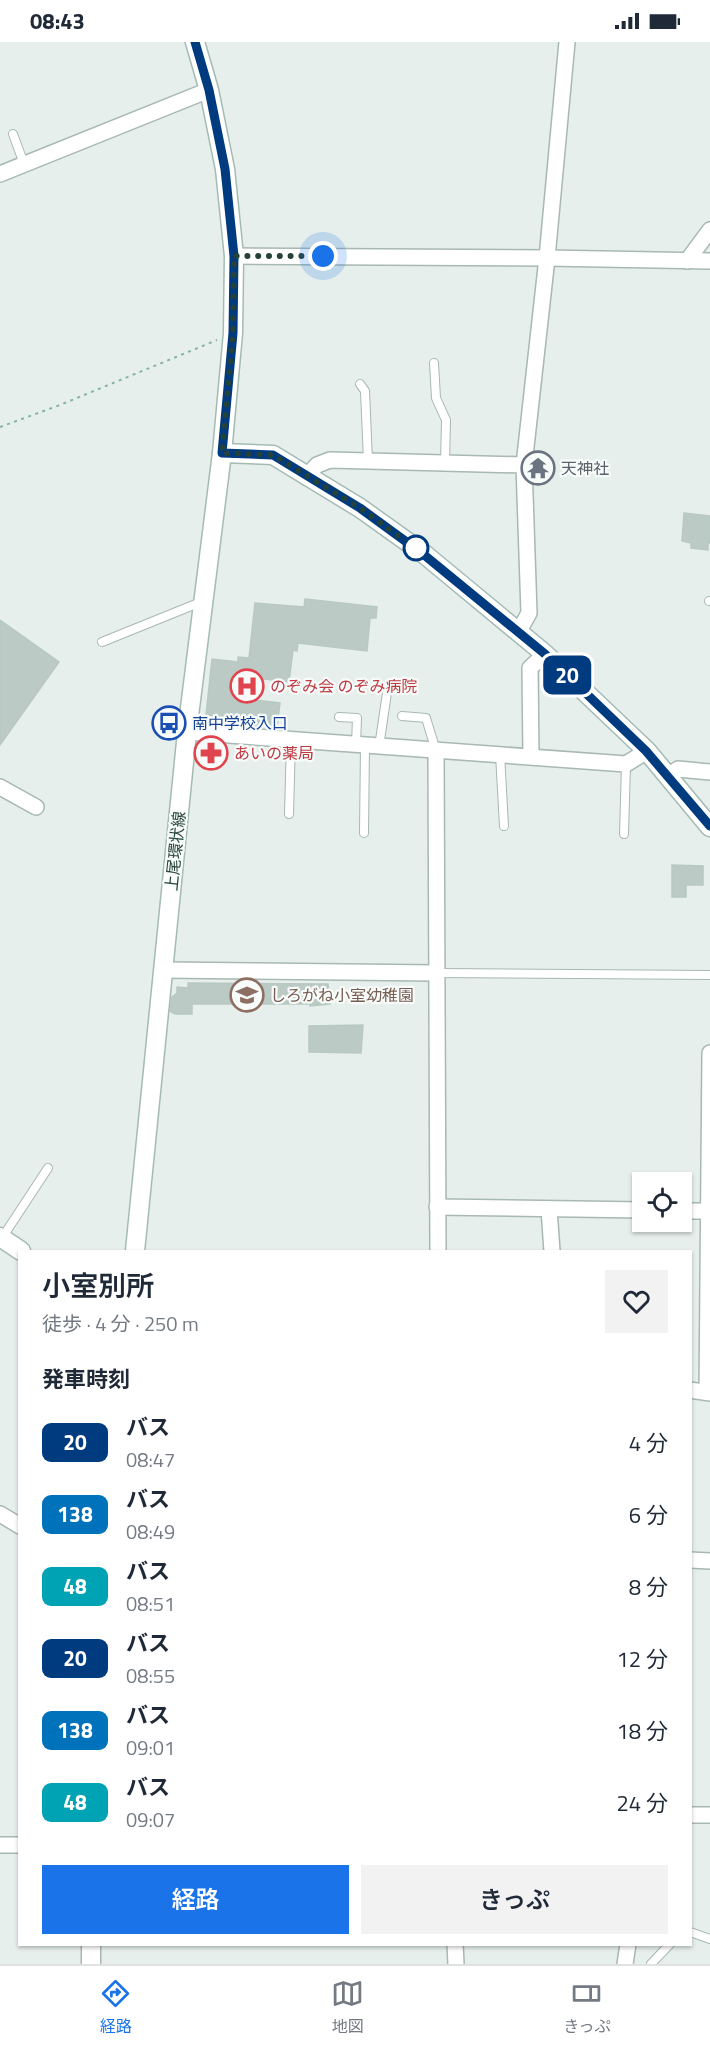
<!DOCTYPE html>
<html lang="ja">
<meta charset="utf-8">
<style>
body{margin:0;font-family:"Titillium Web","Noto Sans JP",sans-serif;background:#f2f2f3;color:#1f2937;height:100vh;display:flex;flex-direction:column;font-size:22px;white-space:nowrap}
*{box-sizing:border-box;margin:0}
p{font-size:20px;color:#747a83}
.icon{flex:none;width:33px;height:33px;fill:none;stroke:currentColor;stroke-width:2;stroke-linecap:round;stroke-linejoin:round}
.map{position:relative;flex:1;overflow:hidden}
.sheet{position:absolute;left:18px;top:1208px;width:674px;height:696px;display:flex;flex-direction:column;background:#fff;border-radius:0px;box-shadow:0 2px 4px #0004}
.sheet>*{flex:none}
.badge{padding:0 12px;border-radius:9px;font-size:21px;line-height:39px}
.tools{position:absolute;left:632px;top:1130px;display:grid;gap:12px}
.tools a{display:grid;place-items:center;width:60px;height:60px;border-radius:0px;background:#fff;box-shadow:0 2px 4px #0004;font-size:30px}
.you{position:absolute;width:30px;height:30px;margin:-15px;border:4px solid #fff;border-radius:50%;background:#1a73e8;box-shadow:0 0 0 9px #1a73e833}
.map>.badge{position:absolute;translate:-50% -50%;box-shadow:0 0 0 3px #fff}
h2{padding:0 24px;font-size:22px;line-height:54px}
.round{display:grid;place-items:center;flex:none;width:63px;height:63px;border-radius:0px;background:#f2f2f3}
.head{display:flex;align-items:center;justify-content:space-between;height:102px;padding:0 24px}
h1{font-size:28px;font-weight:600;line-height:45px}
.cta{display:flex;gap:12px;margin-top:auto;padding:12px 24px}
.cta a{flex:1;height:69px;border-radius:0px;background:#1a73e8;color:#fff;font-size:24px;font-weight:600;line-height:69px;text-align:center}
.cta a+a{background:#f2f2f3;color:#1f2937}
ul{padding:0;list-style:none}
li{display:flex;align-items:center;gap:18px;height:72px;padding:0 24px}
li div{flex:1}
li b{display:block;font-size:22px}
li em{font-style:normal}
li .badge{min-width:66px;font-weight:700;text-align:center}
.status{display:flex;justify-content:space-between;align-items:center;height:42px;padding:0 30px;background:#fff;direction:ltr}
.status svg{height:16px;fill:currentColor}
.dock{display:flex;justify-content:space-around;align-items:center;height:84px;border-top:2px solid #e0e1e3;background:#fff;font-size:16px;color:#747a83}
.dock a{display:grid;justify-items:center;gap:3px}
.dock .on{color:#1a73e8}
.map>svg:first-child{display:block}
</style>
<div class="status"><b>08:43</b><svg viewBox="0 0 49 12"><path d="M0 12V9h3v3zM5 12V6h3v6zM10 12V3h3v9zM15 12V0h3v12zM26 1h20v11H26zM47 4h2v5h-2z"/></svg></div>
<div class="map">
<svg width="710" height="1922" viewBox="0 0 710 1922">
<rect width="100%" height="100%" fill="#e6efeb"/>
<g fill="#bbcac4" stroke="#b8c9c2" stroke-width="1.5">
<polygon points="684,471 710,474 710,501 708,501 708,508 691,506 691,501 682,499"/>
<polygon points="305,557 377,565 376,576 370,576 367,609 298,601 297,609 293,608 289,640 256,636 253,658 280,661 277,686 225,680 226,675 206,673 212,617 238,620 238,615 249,616 255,561 304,565"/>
<polygon points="0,578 59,620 0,703"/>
<polygon points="205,701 218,702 216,726 203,725"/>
<polygon points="672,823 703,824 703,843 686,843 686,855 672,855"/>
<polygon points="188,941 328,942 330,962 310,964 310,962 192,962 192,972 175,972 170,969 172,955 177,951 177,945 188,946"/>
<polygon points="363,983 361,1011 309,1010 309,984"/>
</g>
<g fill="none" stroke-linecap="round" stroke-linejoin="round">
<g stroke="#a8b8b2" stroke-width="10">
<g id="service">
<polyline points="13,92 24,122"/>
<polyline points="434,321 436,356 446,378 445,421"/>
<polyline points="360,342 365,349 368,419"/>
<polyline points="709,559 710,559"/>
<polyline points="102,600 201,560"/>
<polyline points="402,674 426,676 436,709"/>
<polyline points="339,675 357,676 356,703"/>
<polyline points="379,705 388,644"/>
<polyline points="500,712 504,784"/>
<polyline points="289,772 291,698"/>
<polyline points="364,791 365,704"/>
<polyline points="624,792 626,722"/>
<polyline points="436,931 710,933"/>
<polyline points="2,1196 48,1126"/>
<polyline points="690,1890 710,1897"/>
<polyline points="651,1922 670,1902"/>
</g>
</g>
<g stroke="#a8b8b2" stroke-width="18">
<g id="minor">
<polyline points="0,132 209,48"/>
<polyline points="234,214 547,216 710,219"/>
<polyline points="687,219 710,188"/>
<polyline points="306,435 317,423 330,418 524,423"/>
<polyline points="519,589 529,571 524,423 547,216 567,0"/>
<polyline points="187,690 626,722 647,709"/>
<polyline points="436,709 438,1209"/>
<polyline points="531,714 530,626 545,612"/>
<polyline points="669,734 678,727 710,730"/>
<polyline points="0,745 36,765"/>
<polyline points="163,928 436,931"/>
<polyline points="437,1165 642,1168"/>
<polyline points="549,1167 552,1209"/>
<polyline points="681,1169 710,1169"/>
<polyline points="690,1348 710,1351"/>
<polyline points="707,1350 710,1011"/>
<polyline points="0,1472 20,1484"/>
<polyline points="690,1518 710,1519"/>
<polyline points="690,1773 710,1773"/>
<polyline points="0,1803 20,1803"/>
<polyline points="455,1902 456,1922"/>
<polyline points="625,1922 628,1902"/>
</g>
</g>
<g stroke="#a8b8b2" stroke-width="21">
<polyline id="tertiary" points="91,1922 91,1902"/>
</g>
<g stroke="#a4bbb3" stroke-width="21">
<g id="secondary">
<polyline points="222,411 273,413 360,466 423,511 545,612 647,709 710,785"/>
<polyline points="0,1195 21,1209"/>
<polyline points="135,1209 187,690 222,411 233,291 234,214 225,127 209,48 195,0"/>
</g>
</g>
<polyline stroke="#86b3a5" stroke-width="2" stroke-dasharray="3 4.5" stroke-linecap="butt" points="0,385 60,363 217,298"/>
<use href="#service" stroke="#fff" stroke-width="8"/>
<use href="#minor" stroke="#fff" stroke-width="15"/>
<use href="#tertiary" stroke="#fff" stroke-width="18"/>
<use href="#secondary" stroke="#fff" stroke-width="18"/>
</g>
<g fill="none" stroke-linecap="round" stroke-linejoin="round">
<g stroke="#fff" stroke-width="14">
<polyline id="line" points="195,0 209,48 225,127 234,214 233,291 222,411 273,413 360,466 423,512 545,612 646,709 710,784"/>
</g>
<use href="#line" stroke="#003b80" stroke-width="9"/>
<polyline stroke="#24423a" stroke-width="6" stroke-dasharray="0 10.8" points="323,214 234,214 233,291 222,411 273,413 360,466 423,512 416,506"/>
</g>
<defs>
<g id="temple-ring" transform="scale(1.725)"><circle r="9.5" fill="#f7fbf9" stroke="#6b7280" stroke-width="1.5"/><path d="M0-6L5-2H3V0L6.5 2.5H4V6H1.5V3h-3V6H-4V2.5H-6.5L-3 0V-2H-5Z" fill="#6b7280"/></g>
<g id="hospital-ring" transform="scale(1.725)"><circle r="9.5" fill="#f7fbf9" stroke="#e0444e" stroke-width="1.5"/><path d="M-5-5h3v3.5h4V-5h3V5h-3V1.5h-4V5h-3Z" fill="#e0444e"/></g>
<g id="bus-ring" transform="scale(1.725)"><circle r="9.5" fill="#f7fbf9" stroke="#1a4fb4" stroke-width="1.5"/><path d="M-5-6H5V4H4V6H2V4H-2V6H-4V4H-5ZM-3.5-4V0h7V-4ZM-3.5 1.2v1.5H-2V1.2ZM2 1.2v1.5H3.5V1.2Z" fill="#1a4fb4"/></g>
<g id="pharmacy-ring" transform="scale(1.725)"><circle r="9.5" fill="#f7fbf9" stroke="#e0444e" stroke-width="1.5"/><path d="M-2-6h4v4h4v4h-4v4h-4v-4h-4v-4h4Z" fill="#e0444e"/></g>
<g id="school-ring" transform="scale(1.725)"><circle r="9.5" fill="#f7fbf9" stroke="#8d6e63" stroke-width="1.5"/><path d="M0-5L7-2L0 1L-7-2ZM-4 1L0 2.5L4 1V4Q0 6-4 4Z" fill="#8d6e63"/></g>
</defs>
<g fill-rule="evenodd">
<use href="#temple-ring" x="538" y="426"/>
<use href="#hospital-ring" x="247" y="644"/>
<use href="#bus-ring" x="169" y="681"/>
<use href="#pharmacy-ring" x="211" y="711"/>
<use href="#school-ring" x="247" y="953"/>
</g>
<circle fill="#fff" stroke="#003b80" stroke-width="3" cx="416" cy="506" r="12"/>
<g text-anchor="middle" stroke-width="4.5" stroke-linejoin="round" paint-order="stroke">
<g font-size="16" fill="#5b616d" stroke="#f7fbf9" text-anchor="start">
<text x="561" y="432">天神社</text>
</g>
<g font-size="16" fill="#be3a42" stroke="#f7fbf9" text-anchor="start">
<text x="270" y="650">のぞみ会 のぞみ病院</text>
<text x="234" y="717">あいの薬局</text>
</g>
<g font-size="16" fill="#164399" stroke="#f7fbf9" text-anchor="start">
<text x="192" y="687">南中学校入口</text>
</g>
<g font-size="16" fill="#24423a" stroke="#f7fbf9">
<text transform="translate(175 809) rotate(-84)" y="6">上尾環状線</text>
</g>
<g font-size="16" fill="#785e54" stroke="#f7fbf9" text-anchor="start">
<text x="270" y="959">しろがね小室幼稚園</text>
</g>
</g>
</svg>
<div class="tools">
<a><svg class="icon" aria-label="locate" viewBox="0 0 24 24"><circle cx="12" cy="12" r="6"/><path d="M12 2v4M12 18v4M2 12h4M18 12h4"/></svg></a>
</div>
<div class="you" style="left:323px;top:214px"></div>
<b class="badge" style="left:567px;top:633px;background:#003b80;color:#fff">20</b>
<section class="sheet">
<div class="head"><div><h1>小室別所</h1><p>徒歩 · 4 分 · 250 m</p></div><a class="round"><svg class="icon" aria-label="heart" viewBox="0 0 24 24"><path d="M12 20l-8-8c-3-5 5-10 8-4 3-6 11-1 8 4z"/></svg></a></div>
<h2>発車時刻</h2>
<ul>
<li><span class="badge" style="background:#003b80;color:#fff">20</span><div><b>バス</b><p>08:47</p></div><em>4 分</em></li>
<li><span class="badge" style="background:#0072bc;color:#fff">138</span><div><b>バス</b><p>08:49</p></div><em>6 分</em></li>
<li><span class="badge" style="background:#00a3b4;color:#fff">48</span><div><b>バス</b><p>08:51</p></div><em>8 分</em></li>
<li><span class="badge" style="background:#003b80;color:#fff">20</span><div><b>バス</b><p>08:55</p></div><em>12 分</em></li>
<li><span class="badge" style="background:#0072bc;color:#fff">138</span><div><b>バス</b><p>09:01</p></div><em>18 分</em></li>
<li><span class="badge" style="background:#00a3b4;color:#fff">48</span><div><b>バス</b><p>09:07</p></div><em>24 分</em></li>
</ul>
<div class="cta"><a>経路</a><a>きっぷ</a></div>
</section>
</div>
<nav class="dock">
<a class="on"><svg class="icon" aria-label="directions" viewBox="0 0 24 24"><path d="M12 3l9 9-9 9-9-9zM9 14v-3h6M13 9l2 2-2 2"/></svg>経路</a>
<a><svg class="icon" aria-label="map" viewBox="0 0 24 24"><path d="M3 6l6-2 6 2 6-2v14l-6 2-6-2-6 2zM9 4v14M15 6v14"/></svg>地図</a>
<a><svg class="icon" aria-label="tickets" viewBox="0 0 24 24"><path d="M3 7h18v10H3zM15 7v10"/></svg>きっぷ</a>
</nav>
